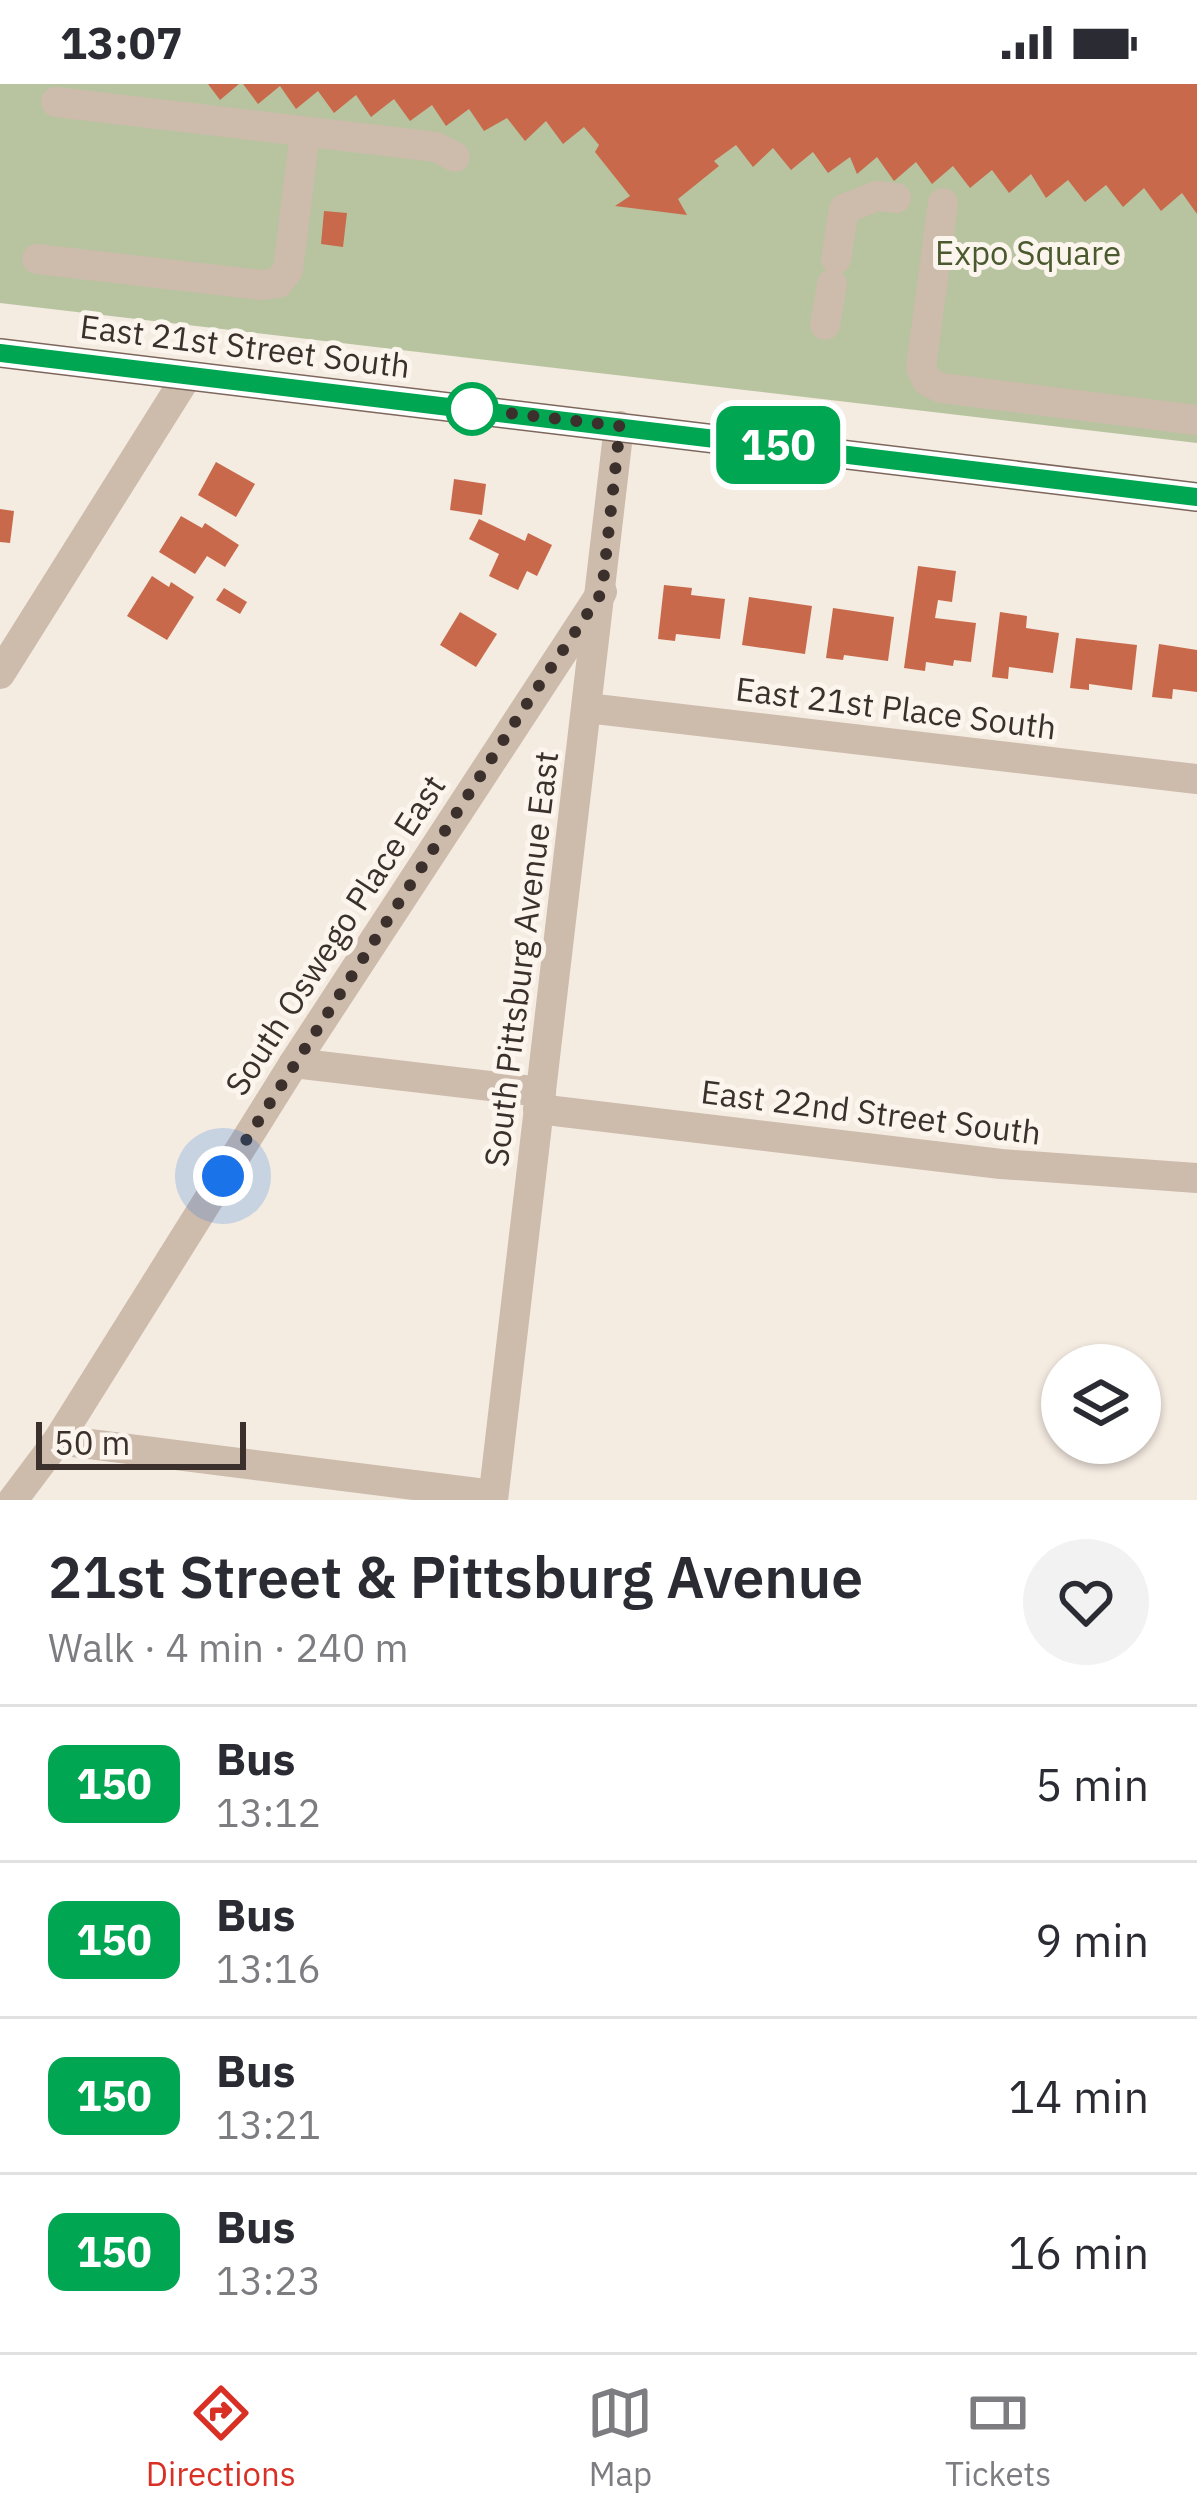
<!DOCTYPE html>
<meta charset="utf-8">
<style>
body{margin:0;font-family:"IBM Plex Sans",sans-serif;background:#f2f2f3;color:#2b2b33;height:100vh;display:flex;flex-direction:column;font-size:45px;white-space:nowrap}
*{box-sizing:border-box;margin:0}
p{font-size:39px;color:#7c7c81}
.icon{flex:none;width:66px;height:66px;fill:none;stroke:currentColor;stroke-width:2;stroke-linecap:round;stroke-linejoin:round}
.map{position:relative;height:1416px;overflow:hidden}
.drawer{display:flex;flex-direction:column;background:#fff;flex:1}
.drawer>*{flex:none}
.badge{padding:0 24px;border-radius:18px;font-size:42px;line-height:78px}
.controls{position:absolute;left:1041px;top:1260px;display:grid;gap:24px}
.controls a{display:grid;place-items:center;width:120px;height:120px;border-radius:50%;background:#fff;box-shadow:0 3px 9px #0004;font-size:60px}
.scale{position:absolute;left:36px;bottom:30px;width:210px;box-sizing:border-box;padding-left:12px;border:6px solid #3b302b;border-top:0;font-size:33px;line-height:42px;white-space:nowrap;color:#3b302b;-webkit-text-stroke:9px #fbf5ee;paint-order:stroke}
.you{position:absolute;width:60px;height:60px;margin:-30px;border:9px solid #fff;border-radius:50%;background:#1a73e8;box-shadow:0 0 0 18px #1a73e833}
.map>.badge{position:absolute;translate:-50% -50%;box-shadow:0 0 0 6px #fff}
.round{display:grid;place-items:center;flex:none;width:126px;height:126px;border-radius:63px;background:#f2f2f3}
.head{display:flex;align-items:center;justify-content:space-between;height:204px;padding:0 48px}
h1{font-size:57px;font-weight:600;line-height:90px}
ul{padding:0;list-style:none}
li{display:flex;align-items:center;gap:36px;height:156px;padding:0 48px;border-top:3px solid #e1e1e2}
li div{flex:1}
li b{display:block;font-size:45px}
li em{font-style:normal}
li .badge{min-width:132px;font-weight:700;text-align:center}
.status{display:flex;justify-content:space-between;align-items:center;height:84px;padding:0 60px;background:#fff;direction:ltr}
.status svg{height:33px;fill:currentColor}
.tabs{display:flex;justify-content:space-around;align-items:center;height:168px;border-top:3px solid #e1e1e2;background:#fff;font-size:33px;color:#7c7c81}
.tabs a{display:grid;justify-items:center;gap:6px}
.tabs .selected{color:#d93025}
.map>svg:first-child{display:block}
</style>
<div class="status"><b>13:07</b><svg viewBox="0 0 49 12"><path d="M0 12V9h3v3zM5 12V6h3v6zM10 12V3h3v9zM15 12V0h3v12zM26 1h20v11H26zM47 4h2v5h-2z"/></svg></div>
<div class="map">
<svg width="1197" height="1416" viewBox="0 0 1197 1416">
<rect width="100%" height="100%" fill="#f4ebe1"/>
<polygon fill="#b8c4a0" points="0,0 1197,0 1197,359 0,219"/>
<g fill="#c8694b">
<polygon points="208,0 239,0 220,16"/>
<polygon points="243,0 1197,0 1197,130 1182,109 1161,127 1144,104 1123,123 1106,101 1085,118 1068,96 1046,114 1031,90 1009,109 992,86 970,104 953,82 932,100 916,78 894,97 877,73 857,90 850,73 828,89 813,68 791,86 773,64 753,83 736,61 714,77 719,82 678,115 687,131 615,122 630,112 595,68 599,61 584,43 563,60 546,37 525,57 507,34 484,47 469,25 446,42 432,21 410,37 394,15 371,33 356,11 334,29 318,7 296,25 280,2 258,20"/>
<polygon points="324,127 347,129 343,163 321,160"/>
<polygon points="216,378 255,400 236,433 198,411"/>
<polygon points="454,395 486,400 482,431 450,426"/>
<polygon points="0,425 14,427 10,459 0,458"/>
<polygon points="181,432 202,444 205,439 239,461 225,483 207,472 195,490 159,468"/>
<polygon points="479,435 525,457 528,449 552,461 537,492 527,487 518,506 489,492 499,470 469,455"/>
<polygon points="918,482 956,487 952,518 938,516 935,534 976,539 971,578 954,576 953,582 926,578 925,587 904,584"/>
<polygon points="152,492 169,503 171,498 194,513 167,556 127,532"/>
<polygon points="664,501 692,504 691,511 725,515 720,555 676,550 675,557 658,555"/>
<polygon points="224,504 247,518 240,530 216,516"/>
<polygon points="749,513 812,522 805,570 742,561"/>
<polygon points="833,524 894,533 888,577 844,571 843,576 826,574"/>
<polygon points="460,528 497,550 476,583 440,561"/>
<polygon points="1000,528 1027,532 1026,544 1059,549 1053,589 1009,583 1008,595 992,593"/>
<polygon points="1076,554 1137,561 1132,606 1089,600 1089,606 1070,604"/>
<polygon points="1159,560 1197,566 1197,608 1173,605 1172,615 1152,613"/>
</g>
<g fill="none" stroke-linecap="round" stroke-linejoin="round">
<g stroke="#cdbbac" stroke-width="30">
<polyline points="56,18 436,63 455,73"/>
<polyline points="943,119 921,284 927,297 941,304 1197,336"/>
<polyline points="37,175 261,201 278,199 288,186 305,48"/>
<polyline points="836,175 844,125 877,112 896,114"/>
<polyline points="825,241 832,200"/>
<polyline points="0,590 187,292"/>
<polyline points="587,624 1197,695"/>
<polyline points="294,979 541,1008"/>
<polyline points="538,1025 1001,1080 1197,1094"/>
<polyline points="58,1356 493,1411"/>
<polyline points="13,1416 58,1356 294,979 602,508"/>
<polyline points="493,1416 619,342"/>
</g>
<polyline stroke="#7d675c" stroke-width="30" points="0,269 1197,413"/>
</g>
<g fill="none" stroke-linecap="round" stroke-linejoin="round">
<g stroke="#fff" stroke-width="27">
<polyline id="line" points="0,269 1197,413"/>
</g>
<use href="#line" stroke="#00a651" stroke-width="18"/>
<polyline stroke="#3b302b" stroke-width="12" stroke-dasharray="0 21.6" points="223,1092 526,621 602,508 620,342 472,325"/>
</g>
<circle fill="#fff" stroke="#00a651" stroke-width="6" cx="472" cy="325" r="24"/>
<g text-anchor="middle" stroke-width="10" stroke-linejoin="round" paint-order="stroke">
<g font-size="33" fill="#4a5a2e" stroke="#fbf5ee">
<text x="1028" y="181">Expo Square</text>
</g>
<g font-size="33" fill="#3b302b" stroke="#fbf5ee">
<text transform="translate(245 262) rotate(7)" y="12">East 21st Street South</text>
<text transform="translate(896 624) rotate(7)" y="12">East 21st Place South</text>
<text transform="translate(335 851) rotate(-57)" y="12">South Oswego Place East</text>
<text transform="translate(521 875) rotate(-83)" y="12">South Pittsburg Avenue East</text>
<text transform="translate(871 1028) rotate(7)" y="12">East 22nd Street South</text>
</g>
</g>
</svg>
<div class="controls">
<a><svg class="icon" aria-label="layers" viewBox="0 0 24 24"><path d="M12 4l9 5-9 5-9-5zM3 14l9 5 9-5"/></svg></a>
</div>
<div class="scale">50 m</div>
<div class="you" style="left:223px;top:1092px"></div>
<b class="badge" style="left:778px;top:361px;background:#00a651;color:#fff">150</b>
</div>
<section class="drawer">
<div class="head"><div><h1>21st Street &amp; Pittsburg Avenue</h1><p>Walk · 4 min · 240 m</p></div><a class="round"><svg class="icon" aria-label="heart" viewBox="0 0 24 24"><path d="M12 20l-8-8c-3-5 5-10 8-4 3-6 11-1 8 4z"/></svg></a></div>
<ul>
<li><span class="badge" style="background:#00a651;color:#fff">150</span><div><b>Bus</b><p>13:12</p></div><em>5 min</em></li>
<li><span class="badge" style="background:#00a651;color:#fff">150</span><div><b>Bus</b><p>13:16</p></div><em>9 min</em></li>
<li><span class="badge" style="background:#00a651;color:#fff">150</span><div><b>Bus</b><p>13:21</p></div><em>14 min</em></li>
<li><span class="badge" style="background:#00a651;color:#fff">150</span><div><b>Bus</b><p>13:23</p></div><em>16 min</em></li>
</ul>
</section>
<nav class="tabs">
<a class="selected"><svg class="icon" aria-label="directions" viewBox="0 0 24 24"><path d="M12 3l9 9-9 9-9-9zM9 14v-3h6M13 9l2 2-2 2"/></svg>Directions</a>
<a><svg class="icon" aria-label="map" viewBox="0 0 24 24"><path d="M3 6l6-2 6 2 6-2v14l-6 2-6-2-6 2zM9 4v14M15 6v14"/></svg>Map</a>
<a><svg class="icon" aria-label="tickets" viewBox="0 0 24 24"><path d="M3 7h18v10H3zM15 7v10"/></svg>Tickets</a>
</nav>
